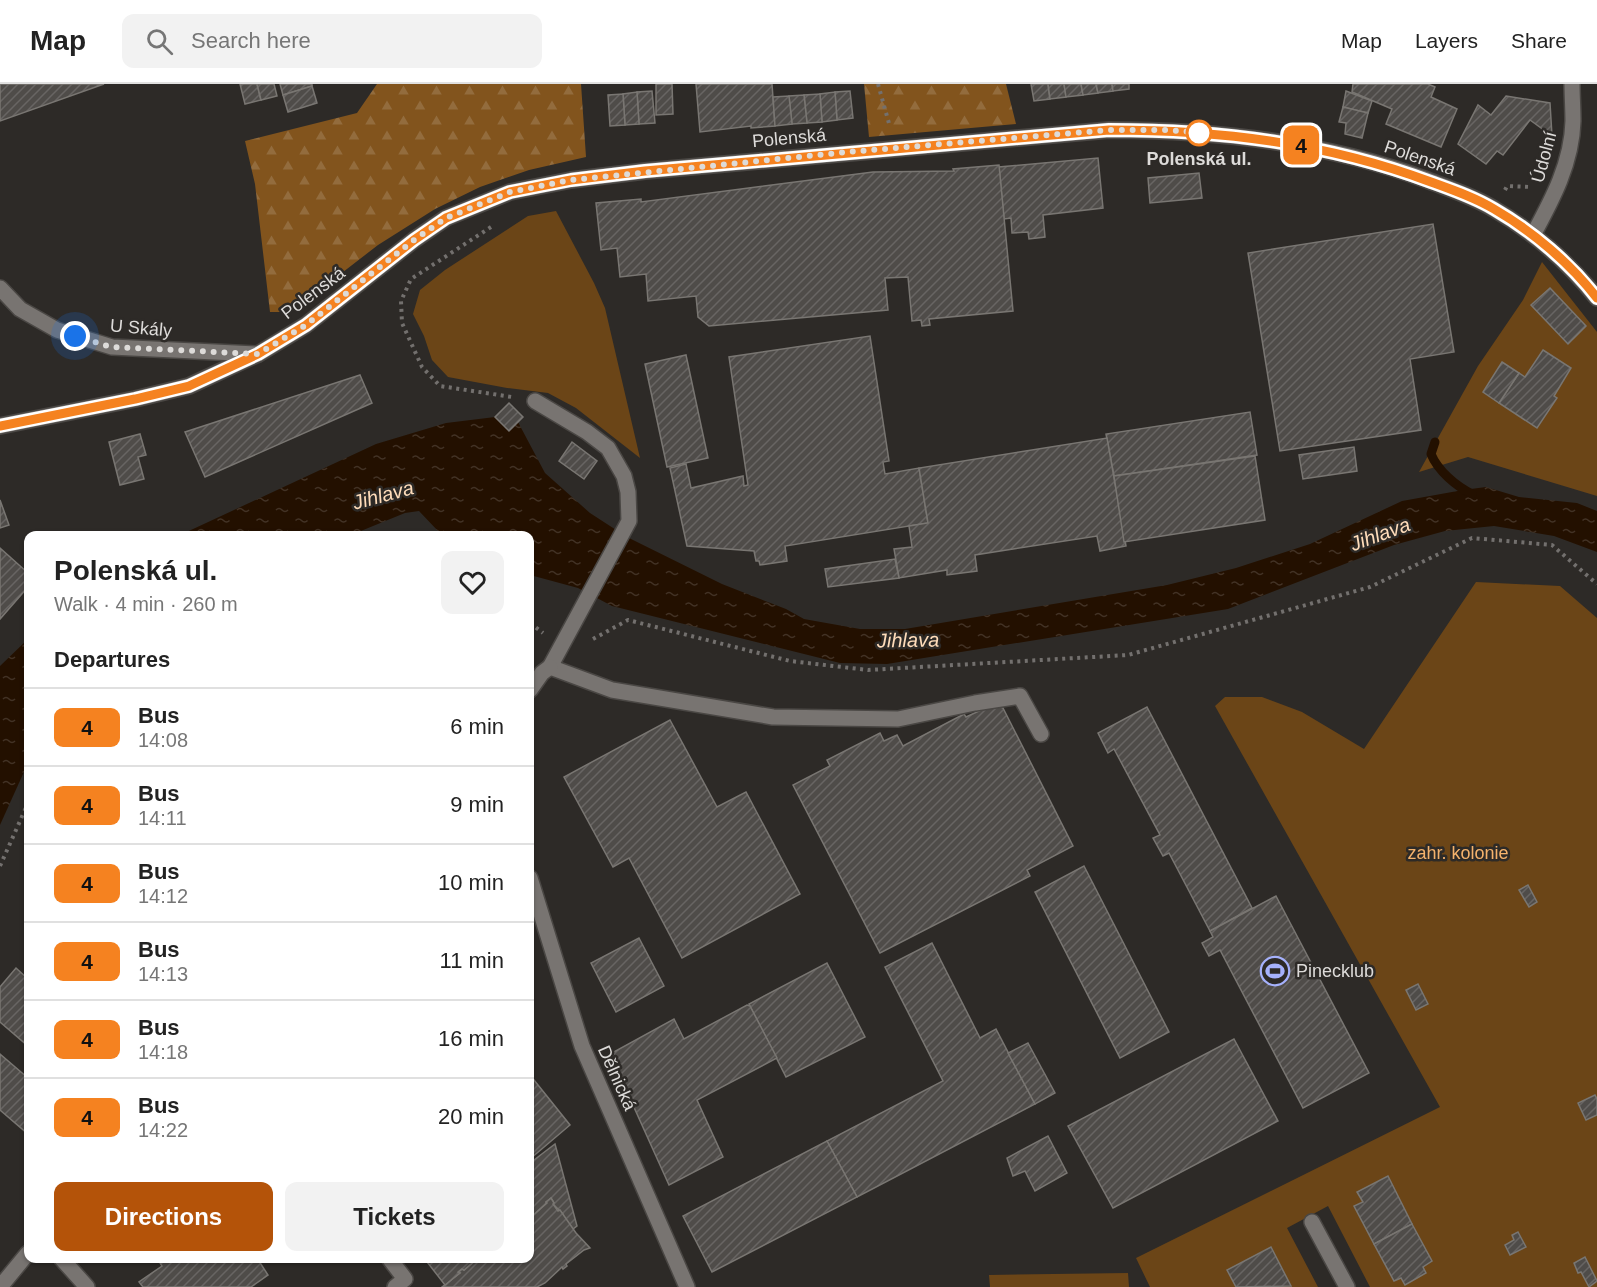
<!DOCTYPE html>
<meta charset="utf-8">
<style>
body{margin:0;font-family:Helvetica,sans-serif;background:#f2f2f2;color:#222;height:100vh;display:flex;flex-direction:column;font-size:22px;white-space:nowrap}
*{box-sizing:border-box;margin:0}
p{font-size:20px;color:#767676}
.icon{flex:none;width:33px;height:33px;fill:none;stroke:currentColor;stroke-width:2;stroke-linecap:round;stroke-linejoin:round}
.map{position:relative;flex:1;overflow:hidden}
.details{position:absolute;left:24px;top:447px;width:510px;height:732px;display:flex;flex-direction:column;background:#fff;border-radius:12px;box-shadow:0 2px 4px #0004}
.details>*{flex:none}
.badge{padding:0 12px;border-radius:9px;font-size:21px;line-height:39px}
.you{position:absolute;width:30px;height:30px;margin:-15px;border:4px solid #fff;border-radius:50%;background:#1a73e8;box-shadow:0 0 0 9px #1a73e833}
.map>.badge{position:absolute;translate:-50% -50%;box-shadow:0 0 0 3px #fff}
h2{padding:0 30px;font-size:22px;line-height:54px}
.round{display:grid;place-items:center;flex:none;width:63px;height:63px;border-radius:12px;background:#f2f2f2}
.overview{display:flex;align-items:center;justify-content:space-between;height:102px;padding:0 30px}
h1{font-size:28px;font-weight:600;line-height:45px}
.action{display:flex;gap:12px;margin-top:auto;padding:12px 30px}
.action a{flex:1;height:69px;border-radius:12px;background:#b45309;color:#fff;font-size:24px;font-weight:600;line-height:69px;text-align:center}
.action a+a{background:#f2f2f2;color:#222}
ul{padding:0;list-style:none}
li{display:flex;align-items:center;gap:18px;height:78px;padding:0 30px;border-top:2px solid #e0e0e0}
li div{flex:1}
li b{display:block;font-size:22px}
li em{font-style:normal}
li .badge{min-width:66px;font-weight:700;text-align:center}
header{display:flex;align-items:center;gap:36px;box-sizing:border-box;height:84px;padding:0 30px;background:#fff;border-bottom:2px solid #e0e0e0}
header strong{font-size:28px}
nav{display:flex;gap:33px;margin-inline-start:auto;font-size:21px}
.search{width:420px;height:54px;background:#f2f2f2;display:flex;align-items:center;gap:15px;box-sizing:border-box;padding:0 21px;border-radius:12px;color:#767676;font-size:22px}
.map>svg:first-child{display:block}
</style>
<header>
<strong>Map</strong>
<div class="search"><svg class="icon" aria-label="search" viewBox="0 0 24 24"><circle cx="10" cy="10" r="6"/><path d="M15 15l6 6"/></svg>Search here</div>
<nav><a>Map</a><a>Layers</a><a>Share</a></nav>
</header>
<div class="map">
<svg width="1597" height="1203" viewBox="0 0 1597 1203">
<defs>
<pattern id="forest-firs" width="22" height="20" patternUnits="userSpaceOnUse" patternTransform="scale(1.5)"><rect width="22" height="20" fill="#82541d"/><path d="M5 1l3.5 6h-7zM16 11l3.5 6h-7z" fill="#936c3d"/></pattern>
<pattern id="water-ripples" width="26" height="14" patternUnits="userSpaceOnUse" patternTransform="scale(1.5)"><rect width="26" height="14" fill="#231000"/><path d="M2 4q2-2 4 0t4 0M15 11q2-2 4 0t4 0" fill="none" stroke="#423225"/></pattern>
<pattern id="building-hatch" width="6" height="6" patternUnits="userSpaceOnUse" patternTransform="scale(1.5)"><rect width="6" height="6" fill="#4f4c49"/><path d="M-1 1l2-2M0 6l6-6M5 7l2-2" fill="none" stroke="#686563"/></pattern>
</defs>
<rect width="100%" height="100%" fill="#2d2a27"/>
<g fill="#6b4517">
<polygon points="556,127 594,199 605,224 640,374 576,324 548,309 507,304 448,293 432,276 424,252 413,230 420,206 445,186 528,132"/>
<polygon points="1542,178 1597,248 1597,412 1468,373 1419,388 1478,282 1523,216"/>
<polygon points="1476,498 1560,502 1597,534 1597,1203 1370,1203 1328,1122 1287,1144 1318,1203 1150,1203 1136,1174 1440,1023 1215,622 1225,613 1262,613 1302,628 1364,665"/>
<polygon points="1128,1189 1129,1203 990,1203 989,1191"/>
</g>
<g fill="url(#forest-firs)">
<polygon points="377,0 581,0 586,73 529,86 480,103 435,125 378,161 334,195 283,228 270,228 255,100 245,57 357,29"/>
<polygon points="864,0 1006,0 1016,40 869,53"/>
</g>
<g fill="url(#water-ripples)">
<polygon points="495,333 509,347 518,338 545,389 590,429 627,453 722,500 786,525 804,535 860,545 905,545 1167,501 1236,484 1310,460 1402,417 1463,406 1486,403 1519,413 1577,419 1597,427 1597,468 1554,452 1494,442 1445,447 1394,461 1228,525 887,580 840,579 612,522 578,504 530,491 530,452 446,451 437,446 419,427 405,429 351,451 178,452 376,360 446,339"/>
<polygon points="28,555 28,679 0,741 0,582"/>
</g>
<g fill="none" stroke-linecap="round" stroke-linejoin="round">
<path stroke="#231000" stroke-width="9" d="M1435,358L1431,370C1438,387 1456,402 1472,410"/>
</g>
<g fill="url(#building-hatch)" stroke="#797672" stroke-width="1.5">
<polygon points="0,0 104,0 0,37"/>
<polygon points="240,0 257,0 261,16 245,20"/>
<polygon points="257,0 274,0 277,12 261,16"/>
<polygon points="280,0 312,0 312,2 283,11"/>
<polygon points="656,0 672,0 673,30 656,31"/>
<polygon points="696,0 772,0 775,42 751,44 751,42 700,48"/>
<polygon points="1031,0 1048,0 1050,15 1034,17"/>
<polygon points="1048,0 1064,0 1066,13 1050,15"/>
<polygon points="1064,0 1081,0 1083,11 1066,13"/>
<polygon points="1081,0 1096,0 1098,9 1083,11"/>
<polygon points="1096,0 1112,0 1113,7 1098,9"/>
<polygon points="1112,0 1129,0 1129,5 1113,7"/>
<polygon points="1353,0 1428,0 1435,3 1431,13 1457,25 1441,63 1386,40 1392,25 1352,8"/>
<polygon points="312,2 317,19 288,28 283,11"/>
<polygon points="652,7 655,39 639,40 637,8"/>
<polygon points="850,7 853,34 837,36 835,8"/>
<polygon points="1346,7 1372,17 1368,29 1343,23"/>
<polygon points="637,8 639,40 625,41 623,10"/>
<polygon points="835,8 837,36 822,38 820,10"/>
<polygon points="623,10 625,41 610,42 608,11"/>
<polygon points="820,10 822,38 807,39 804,11"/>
<polygon points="804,11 807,39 792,40 789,12"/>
<polygon points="789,12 792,40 775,42 773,13"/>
<polygon points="1506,12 1550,19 1552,52 1530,36 1503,71 1497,67 1486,80 1458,60 1478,21 1491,31"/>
<polygon points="1343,23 1368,29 1362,54 1345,50 1346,39 1339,38"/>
<polygon points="1098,74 1103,124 1043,131 1045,153 1029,155 1028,148 1012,149 1011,134 1004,135 999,83"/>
<polygon points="999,81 1013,227 929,235 930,241 922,242 921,236 912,237 908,193 885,194 888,226 709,242 698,233 696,212 648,217 646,190 620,193 617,164 601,166 596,119 641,115 641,118 873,88 954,87 953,85"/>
<polygon points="1199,89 1202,114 1150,119 1148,94"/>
<polygon points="1433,140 1454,268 1410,275 1421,346 1280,367 1248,169"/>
<polygon points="1550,204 1586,242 1568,260 1531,221"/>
<polygon points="870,252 889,377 883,378 885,390 919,384 928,439 785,462 787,477 760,481 759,477 756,477 754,467 687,462 670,384 686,380 691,404 743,392 744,402 748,401 729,273"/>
<polygon points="1543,266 1571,284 1554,312 1557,314 1537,344 1499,319 1519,289 1525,293"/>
<polygon points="686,271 708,374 667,383 645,280"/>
<polygon points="1502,278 1519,289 1499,319 1483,308"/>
<polygon points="360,291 372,319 205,393 185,348"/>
<polygon points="509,319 523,333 509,347 495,333"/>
<polygon points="1250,328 1257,371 1114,392 1106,350"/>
<polygon points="140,350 146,371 138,373 144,395 120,401 109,358"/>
<polygon points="1107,354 1126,462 1100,467 1097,452 975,471 977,487 947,491 947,486 899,494 894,465 912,463 909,442 928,439 919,384"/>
<polygon points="572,358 597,377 584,395 559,377"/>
<polygon points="1354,363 1357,387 1303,395 1299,371"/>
<polygon points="1255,372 1265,436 1124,458 1114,392"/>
<polygon points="0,416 9,441 0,444"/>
<polygon points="0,464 28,489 28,503 0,535"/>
<polygon points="895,475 899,494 828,503 825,485"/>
<polygon points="994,620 1003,624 1073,762 1027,786 1030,792 880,869 793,701 830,682 827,676 880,649 884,657 897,651 903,662 964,630 966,633"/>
<polygon points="1147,623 1252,824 1210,847 1169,769 1163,772 1153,754 1160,751 1114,665 1108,669 1098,649"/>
<polygon points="670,636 717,723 746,708 800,810 682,874 629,774 613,783 564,693"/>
<polygon points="1084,782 1169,948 1120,974 1035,808"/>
<polygon points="1528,801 1537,818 1529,823 1519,806"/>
<polygon points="1276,812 1369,989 1303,1024 1220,866 1209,872 1202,859 1213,853 1210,847"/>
<polygon points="639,854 664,902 616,928 591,879"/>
<polygon points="932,859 980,954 996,945 1035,1020 857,1113 827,1057 943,997 885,883"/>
<polygon points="827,879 865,953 786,993 749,920"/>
<polygon points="16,884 28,895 28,962 0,938 0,903"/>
<polygon points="1418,900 1428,920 1416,926 1406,906"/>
<polygon points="747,921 750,922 777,974 697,1016 723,1073 669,1101 610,970 674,935 684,955"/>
<polygon points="1234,955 1278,1037 1113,1124 1068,1042"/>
<polygon points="1028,959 1055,1009 1035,1020 1008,969"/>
<polygon points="0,970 28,994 28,1050 0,1026"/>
<polygon points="530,991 570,1041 530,1075"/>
<polygon points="1595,1011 1597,1015 1597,1031 1586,1036 1578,1019"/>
<polygon points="1048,1052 1067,1089 1035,1107 1025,1087 1013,1092 1007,1074"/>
<polygon points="827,1057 857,1113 712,1188 683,1132"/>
<polygon points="555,1060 577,1142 573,1145 561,1131 563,1130 553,1120 554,1119 551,1114 546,1118 547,1119 530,1134 530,1079"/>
<polygon points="1388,1092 1412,1140 1374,1160 1354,1122 1363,1118 1357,1108"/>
<polygon points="551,1114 554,1119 553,1120 558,1127 560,1126 576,1149 590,1164 584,1166 566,1180 567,1182 563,1185 562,1183 545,1199 537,1203 442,1203 460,1189 458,1188 462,1185 464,1186 478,1174 530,1174 530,1134 547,1119 546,1118"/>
<polygon points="1412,1140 1432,1177 1423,1183 1426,1189 1405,1201 1401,1194 1394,1197 1374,1160"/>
<polygon points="1518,1148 1526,1163 1510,1171 1505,1161 1514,1156 1512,1151"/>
<polygon points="1271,1163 1291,1202 1236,1203 1227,1186"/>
<polygon points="1585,1173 1597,1197 1589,1203 1581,1188 1578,1189 1574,1179"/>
<polygon points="157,1174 257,1174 268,1191 251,1203 143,1203 139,1198 162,1182"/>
<polygon points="424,1174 478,1174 464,1186 462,1185 458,1188 460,1189 445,1201"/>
</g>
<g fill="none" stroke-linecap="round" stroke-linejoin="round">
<g stroke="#4a4744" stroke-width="18">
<g id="service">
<path d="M1533,151C1552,116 1572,79 1573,37C1573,25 1572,12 1572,0"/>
<polyline points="535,317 587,348 608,364 624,392 628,408 629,437 550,583 612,606 773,633 898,635 975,619 1020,612 1041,650"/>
<polyline points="61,1174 87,1203"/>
<polyline points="389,1174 405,1195 395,1203"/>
</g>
</g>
<g stroke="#4a4744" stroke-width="18">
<g id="minor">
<polyline points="0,204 20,225 57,246 112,263 258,270"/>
<polyline points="530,606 542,589 550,583"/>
<polyline points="530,794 582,962 687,1203"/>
<polyline points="1312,1138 1347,1203"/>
<polyline points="0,1203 28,1169"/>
</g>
</g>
<g stroke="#4a4744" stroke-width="18">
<path id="tertiary" d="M0,342L135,315L189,302L258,270L306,241L414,156L446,134L510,108L571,96L645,87L1109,46C1217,46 1325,58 1427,96C1450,105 1473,112 1494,125C1532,147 1569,179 1597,214"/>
</g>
<g stroke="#73706e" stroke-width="4" stroke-dasharray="3 4.5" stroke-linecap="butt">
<polyline points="878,0 890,43"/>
<polyline points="1505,106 1507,102 1531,103"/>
<polyline points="491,143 411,195 401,217 402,239 422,283 440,302 512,313"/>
<polyline points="400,452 401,452"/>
<polyline points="530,539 543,549"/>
<polyline points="593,555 628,536 790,577 868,586 1128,571 1370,503 1472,454 1552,461 1597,500"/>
<polyline points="0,782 28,719"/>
</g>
<use href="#service" stroke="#787471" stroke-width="15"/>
<use href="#minor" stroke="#787471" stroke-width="15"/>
<use href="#tertiary" stroke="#787471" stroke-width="15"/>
</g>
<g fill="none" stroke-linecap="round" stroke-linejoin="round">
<g stroke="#fff" stroke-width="14">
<path id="line" d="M0,342L135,315L189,302L258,270L306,241L414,156L446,134L510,108L571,96L645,87L1109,46C1220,46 1327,59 1431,98C1453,106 1474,113 1494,125C1532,147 1570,179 1597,214"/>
</g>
<use href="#line" stroke="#f58220" stroke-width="9"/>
<polyline stroke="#dddbd9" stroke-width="6" stroke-dasharray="0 10.8" points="75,252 111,263 258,270 306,241 414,156 446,134 510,108 571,96 848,68 1109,46 1168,46 1205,49 1199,49"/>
</g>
<defs>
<g id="stadium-ring" transform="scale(1.5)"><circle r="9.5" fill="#2d2a27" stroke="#a5b1fc" stroke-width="1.5"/><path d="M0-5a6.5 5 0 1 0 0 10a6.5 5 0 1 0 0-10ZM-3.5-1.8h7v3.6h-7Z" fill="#a5b1fc"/></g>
</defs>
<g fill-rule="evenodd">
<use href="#stadium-ring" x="1275" y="887"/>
</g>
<circle fill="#fff" stroke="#f58220" stroke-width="3" cx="1199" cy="49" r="12"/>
<g text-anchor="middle" stroke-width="5" stroke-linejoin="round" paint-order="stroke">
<g font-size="18" fill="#dddbd9" stroke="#2d2a27">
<text transform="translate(789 54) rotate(-5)" y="6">Polenská</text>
<text transform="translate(1544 73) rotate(-75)" y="6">Údolní</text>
<text transform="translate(1420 74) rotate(19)" y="6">Polenská</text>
<text transform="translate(313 209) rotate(-37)" y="6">Polenská</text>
<text transform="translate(141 244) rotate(5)" y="6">U Skály</text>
<text transform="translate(617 994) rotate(66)" y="6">Dělnická</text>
</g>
<g font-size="18" font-weight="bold" fill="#dddbd9" stroke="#2d2a27">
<text x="1199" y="81">Polenská ul.</text>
</g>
<g font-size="18" fill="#f4b26c" stroke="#2d2a27">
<text x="1458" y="775">zahr. kolonie</text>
</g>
<g font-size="18" fill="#dddbd9" stroke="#2d2a27" text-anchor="start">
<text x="1296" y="893">Pinecklub</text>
</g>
<g font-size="20" font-style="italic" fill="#fedcba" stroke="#2d2a27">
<text transform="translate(383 411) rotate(-15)" y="7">Jihlava</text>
<text transform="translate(1380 450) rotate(-20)" y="7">Jihlava</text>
<text transform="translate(908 556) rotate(-1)" y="7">Jihlava</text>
</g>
</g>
</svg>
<div class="you" style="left:75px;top:252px"></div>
<b class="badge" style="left:1301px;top:61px;background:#f58220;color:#111">4</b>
<section class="details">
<div class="overview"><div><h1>Polenská ul.</h1><p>Walk · 4 min · 260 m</p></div><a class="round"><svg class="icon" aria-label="heart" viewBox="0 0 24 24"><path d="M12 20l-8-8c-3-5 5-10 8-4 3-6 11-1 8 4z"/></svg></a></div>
<h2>Departures</h2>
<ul>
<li><span class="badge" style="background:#f58220;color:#111">4</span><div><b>Bus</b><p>14:08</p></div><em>6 min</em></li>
<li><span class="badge" style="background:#f58220;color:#111">4</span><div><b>Bus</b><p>14:11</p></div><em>9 min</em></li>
<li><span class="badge" style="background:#f58220;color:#111">4</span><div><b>Bus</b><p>14:12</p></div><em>10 min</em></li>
<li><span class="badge" style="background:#f58220;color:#111">4</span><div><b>Bus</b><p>14:13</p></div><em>11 min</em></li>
<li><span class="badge" style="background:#f58220;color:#111">4</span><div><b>Bus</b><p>14:18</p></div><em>16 min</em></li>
<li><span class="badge" style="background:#f58220;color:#111">4</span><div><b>Bus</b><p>14:22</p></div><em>20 min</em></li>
</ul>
<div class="action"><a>Directions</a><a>Tickets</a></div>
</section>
</div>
